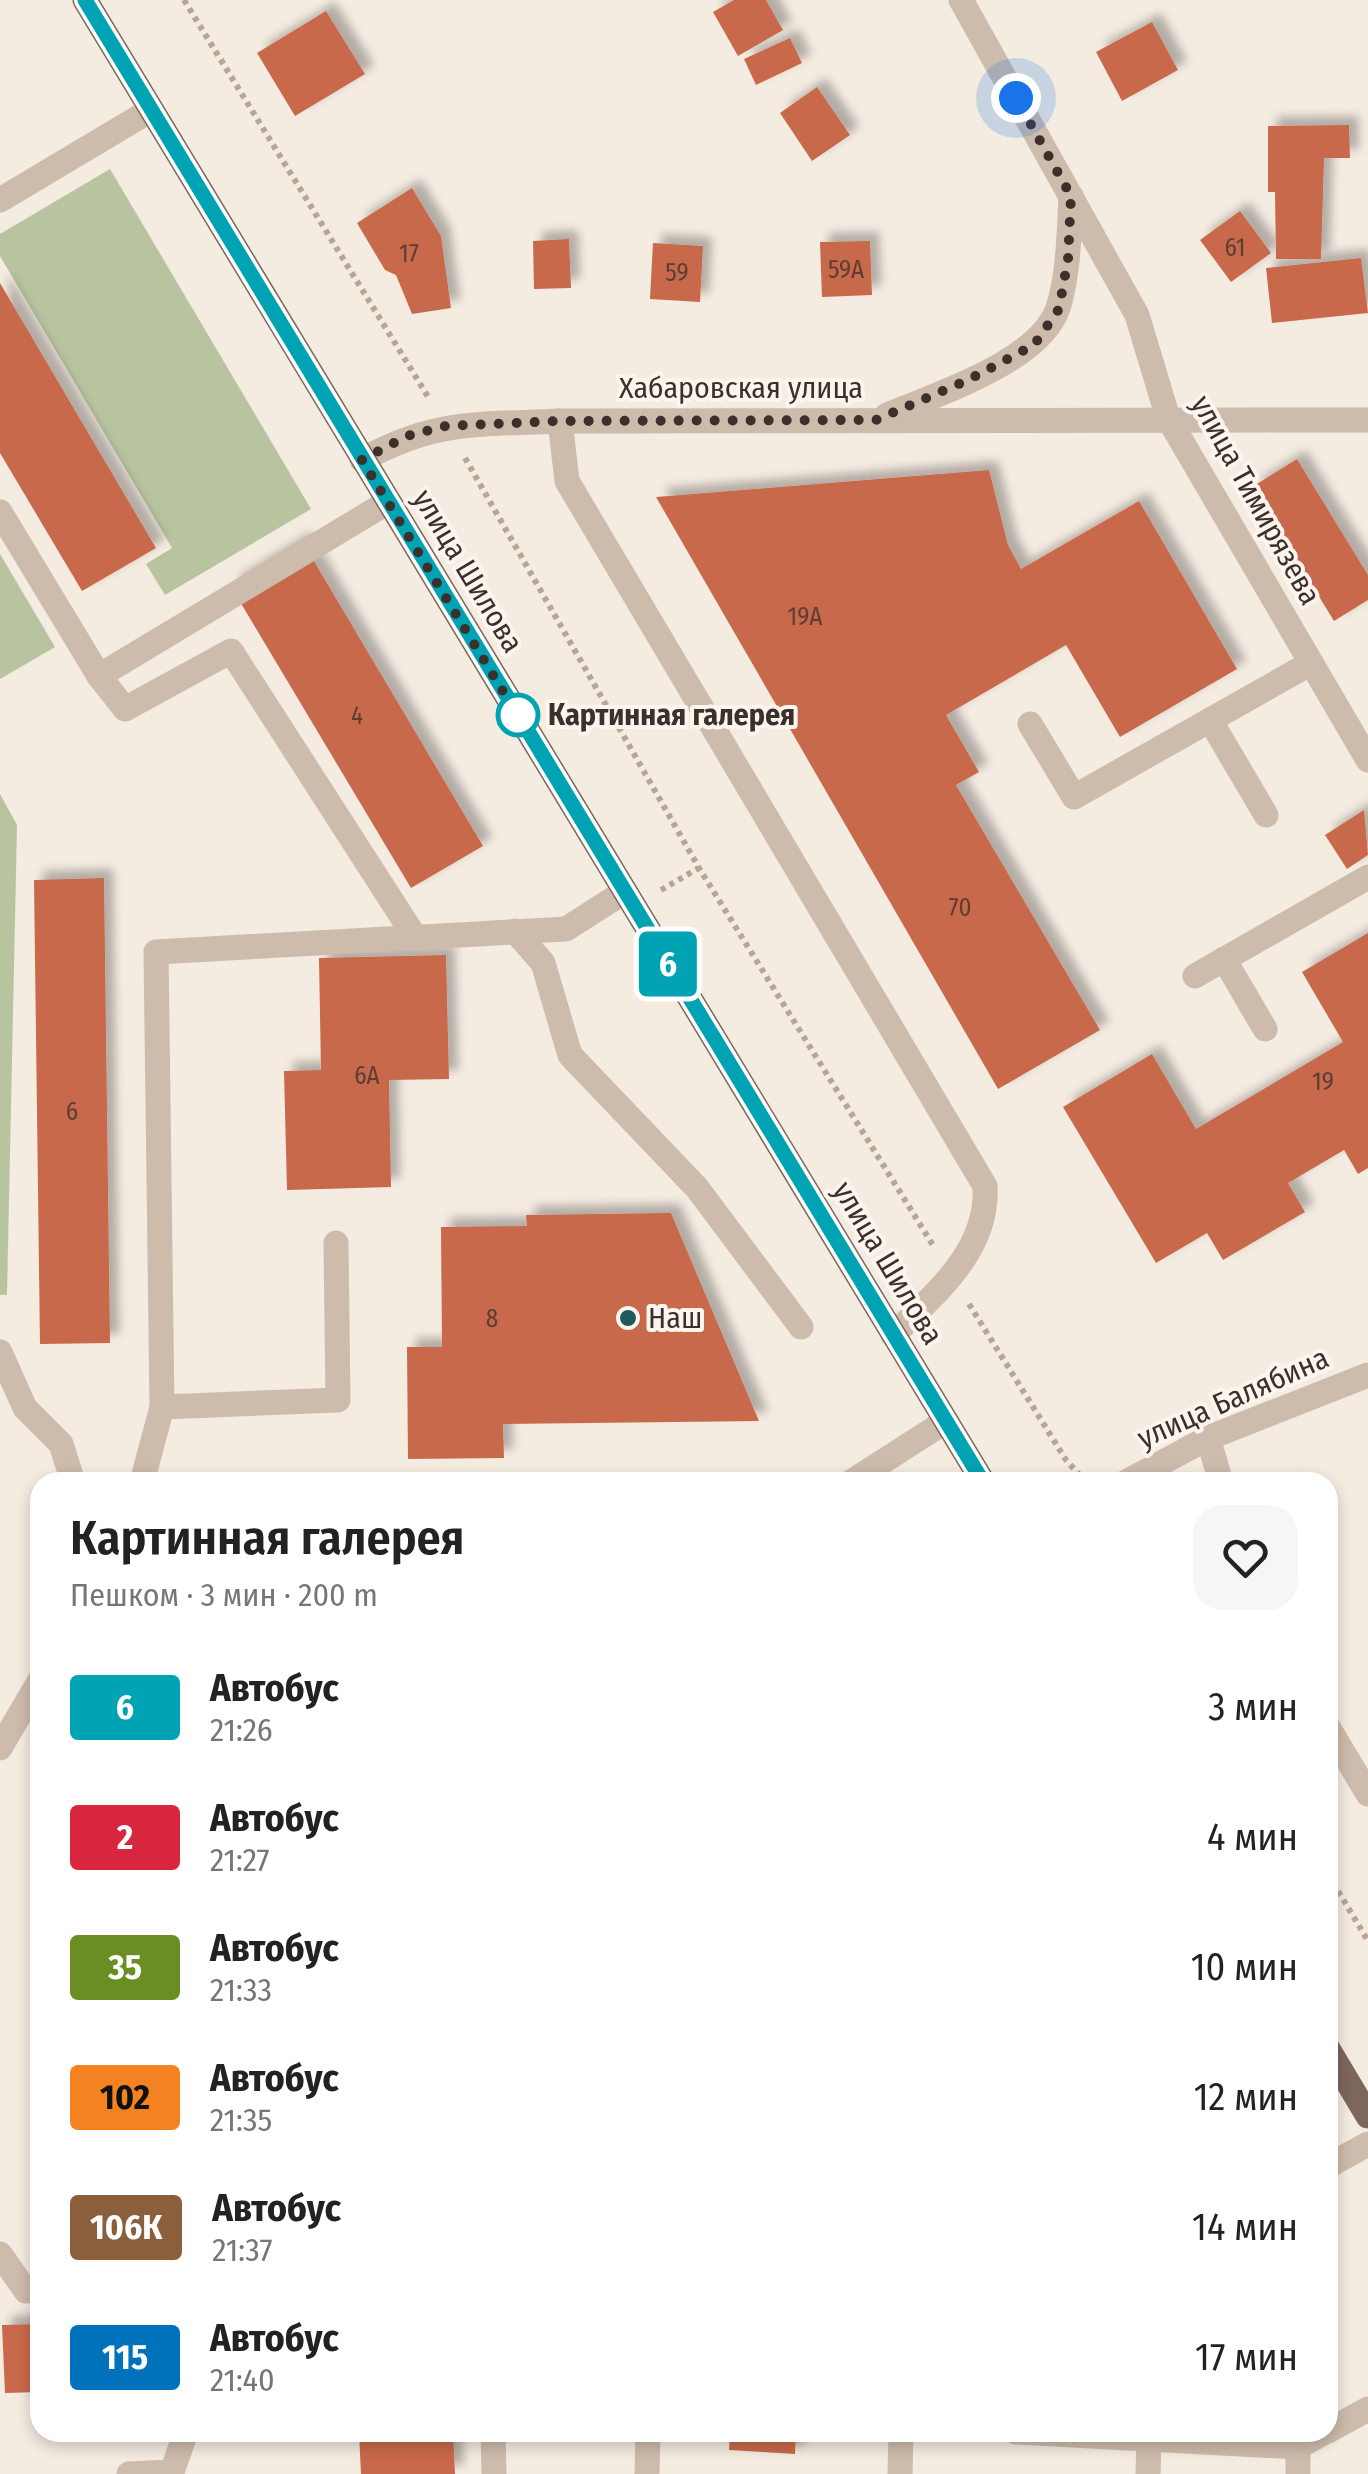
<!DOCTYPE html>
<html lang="ru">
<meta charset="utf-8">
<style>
body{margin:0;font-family:"Fira Sans Condensed",sans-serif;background:#f6f6f6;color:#222;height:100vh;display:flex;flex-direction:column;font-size:38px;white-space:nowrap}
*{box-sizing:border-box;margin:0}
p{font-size:32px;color:#767676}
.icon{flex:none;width:55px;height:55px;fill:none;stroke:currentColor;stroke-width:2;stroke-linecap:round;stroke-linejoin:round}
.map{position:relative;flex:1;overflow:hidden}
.details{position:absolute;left:30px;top:1472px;width:1308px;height:970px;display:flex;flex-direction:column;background:#fff;border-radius:30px;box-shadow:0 5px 15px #0003}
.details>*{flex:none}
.badge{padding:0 20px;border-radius:8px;font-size:35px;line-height:65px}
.you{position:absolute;width:50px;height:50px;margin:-25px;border:8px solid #fff;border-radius:50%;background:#1a73e8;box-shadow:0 0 0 15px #1a73e833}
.map>.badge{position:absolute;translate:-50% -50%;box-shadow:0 0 0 5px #fff}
.round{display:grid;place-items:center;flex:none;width:105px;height:105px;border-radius:30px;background:#f6f6f6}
.headline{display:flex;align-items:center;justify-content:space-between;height:170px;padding:0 40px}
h1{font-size:48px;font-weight:600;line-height:75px}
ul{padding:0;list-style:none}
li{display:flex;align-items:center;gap:30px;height:130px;padding:0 40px}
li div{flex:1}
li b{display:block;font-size:38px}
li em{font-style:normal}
li .badge{min-width:110px;font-weight:700;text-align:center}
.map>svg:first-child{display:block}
</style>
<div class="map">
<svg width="1368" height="2474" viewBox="0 0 1368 2474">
<defs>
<filter id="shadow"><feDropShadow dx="9" dy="-9" stdDeviation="5" flood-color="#0004"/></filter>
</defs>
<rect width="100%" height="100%" fill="#f4ebe1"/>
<g fill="#b8c4a0">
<polygon points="110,169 311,509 165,595 146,564 172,548 0,256 0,234"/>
<polygon points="0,554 55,647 0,679"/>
<polygon points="0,794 17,825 7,1295 0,1295"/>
</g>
<g fill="#c8694b" filter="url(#shadow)">
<polygon points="734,0 766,0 783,30 738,56 713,12"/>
<polygon points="326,11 365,74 295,116 257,53"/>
<polygon points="1152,22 1178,70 1122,101 1096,52"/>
<polygon points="790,38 802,63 756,85 744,59"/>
<polygon points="817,87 850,135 812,161 780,113"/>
<polygon points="1349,125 1350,158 1324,158 1321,259 1276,259 1275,192 1268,192 1268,126"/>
<polygon points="412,188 441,236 451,308 412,314 396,275 385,270 357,223"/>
<polygon points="1240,211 1271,253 1231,282 1200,240"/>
<polygon points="569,239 571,288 534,289 533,241"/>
<polygon points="870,241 872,295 822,297 820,242"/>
<polygon points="653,243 703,246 700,302 650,299"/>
<polygon points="1361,258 1368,313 1272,323 1266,268"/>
<polygon points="0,283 156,548 82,591 0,453"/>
<polygon points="1297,459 1368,575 1368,600 1334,621 1252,487"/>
<polygon points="989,470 1008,545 1021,569 1139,501 1237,669 1120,737 1066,645 946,715 979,772 956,785 1100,1030 998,1089 656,497"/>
<polygon points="302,541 483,846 411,888 230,585"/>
<polygon points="1364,810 1368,855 1347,869 1325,835"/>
<polygon points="104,878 110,1343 40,1344 34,880"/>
<polygon points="1368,933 1368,1168 1358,1174 1344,1150 1288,1183 1305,1212 1223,1260 1207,1233 1156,1263 1063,1107 1152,1054 1196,1129 1343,1042 1302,972"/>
<polygon points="446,955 449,1079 389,1080 391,1187 287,1190 284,1071 321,1070 319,958"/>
<polygon points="671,1213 759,1421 503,1424 504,1458 408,1459 407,1347 442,1347 441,1227 527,1226 526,1215"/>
<polygon points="40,2324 40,2392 5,2393 2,2325"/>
<polygon points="359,2432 453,2432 455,2474 361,2474"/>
<polygon points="730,2432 796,2432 795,2454 729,2450"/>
</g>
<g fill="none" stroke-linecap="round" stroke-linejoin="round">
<g stroke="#b9a596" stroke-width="6" stroke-dasharray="5 5" stroke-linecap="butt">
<polyline points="184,0 430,400"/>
<polyline points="465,458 699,868 934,1247"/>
<polyline points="661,890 699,868"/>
<polyline points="969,1304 1066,1460 1086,1482"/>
<polyline points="1328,1874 1368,1941"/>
</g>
<g stroke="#cdbbac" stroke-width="25">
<polyline points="961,0 1137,315 1168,418 1368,760"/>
<polyline points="0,200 151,110"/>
<path d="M887,415C937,394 1043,361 1059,305C1069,270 1069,232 1071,196"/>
<path d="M560,421L567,481L985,1186C989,1250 936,1293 893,1335"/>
<path d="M362,460C436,419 479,425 560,421L1368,420"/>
<polyline points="0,512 99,676 388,502"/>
<polyline points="99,676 125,709 231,651 415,937"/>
<polyline points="1210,720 1266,815"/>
<polyline points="1030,724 1074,797 1311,663"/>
<polyline points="515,931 543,963 570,1055 697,1188 801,1327"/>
<polyline points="1224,959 1265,1029"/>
<polyline points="1195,976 1368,877"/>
<polyline points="0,1352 25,1408 61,1444 73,1482"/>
<polyline points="162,1407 338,1400 336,1243"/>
<polyline points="1208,1438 1221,1482"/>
<polyline points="142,1482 162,1407 156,952 566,929 624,892"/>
<polyline points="851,1482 946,1421"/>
<polyline points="1126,1482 1208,1438 1368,1375"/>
<polyline points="1328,1727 1368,1794"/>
<polyline points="0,1748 40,1680"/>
<polyline points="1328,2166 1368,2144"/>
<polyline points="0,2254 26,2291 40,2290"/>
<polyline points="1328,2431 1368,2409"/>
<polyline points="493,2432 494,2474"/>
<polyline points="1016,2432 1298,2447"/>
<polyline points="129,2474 172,2472 186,2432"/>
<polyline points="647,2474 648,2432"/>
<polyline points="900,2474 901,2432"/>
<polyline points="1148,2474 1149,2439"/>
<polyline points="1298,2474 1298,2447 1325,2432"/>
</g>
<g stroke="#7d675c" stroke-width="25">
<polyline points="85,0 983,1482"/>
<polyline points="1328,2049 1368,2116"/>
</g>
</g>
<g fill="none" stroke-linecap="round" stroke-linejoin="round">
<g stroke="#fff" stroke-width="22">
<polyline id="line" points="85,0 983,1482"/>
</g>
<use href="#line" stroke="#00a3b4" stroke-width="15"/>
<polyline stroke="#3b302b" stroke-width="10" stroke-dasharray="0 18" points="518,715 524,726 362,460 407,436 446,426 560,421 876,420 968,380 1034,345 1059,309 1068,259 1071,196 1016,98"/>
</g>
<circle fill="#fff" stroke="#00a3b4" stroke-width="5" cx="518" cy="715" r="20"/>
<circle fill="#1f5a5e" stroke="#fbf5ee" stroke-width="4" cx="628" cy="1318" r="10"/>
<g text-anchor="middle" stroke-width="8" stroke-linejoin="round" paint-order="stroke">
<g font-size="25" fill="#5e3e33">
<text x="1235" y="256">61</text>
<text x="409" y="262">17</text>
<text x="846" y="278">59А</text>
<text x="677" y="281">59</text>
<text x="805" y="625">19А</text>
<text x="357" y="724">4</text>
<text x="960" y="916">70</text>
<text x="367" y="1084">6А</text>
<text x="1323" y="1090">19</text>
<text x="72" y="1120">6</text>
<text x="492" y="1327">8</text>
</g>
<g font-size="30" fill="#3b302b" stroke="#fbf5ee">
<text x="741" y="398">Хабаровская улица</text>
<text transform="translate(1256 500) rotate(61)" y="10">улица Тимирязева</text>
<text transform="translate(468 571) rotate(59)" y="10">улица Шилова</text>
<text transform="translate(888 1263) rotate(59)" y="10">улица Шилова</text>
<text transform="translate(1233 1398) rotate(-24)" y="10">улица Балябина</text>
</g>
<g font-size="30" font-weight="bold" fill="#3b302b" stroke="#fbf5ee" text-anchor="start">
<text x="548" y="725">Картинная галерея</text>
</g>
<g font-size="30" fill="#3b302b" stroke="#fbf5ee" text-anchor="start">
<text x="648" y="1328">Наш</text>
</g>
</g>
</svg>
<div class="you" style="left:1016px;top:98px"></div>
<b class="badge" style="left:668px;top:964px;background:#00a3b4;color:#fff">6</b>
<section class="details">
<div class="headline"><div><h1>Картинная галерея</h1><p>Пешком · 3 мин · 200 m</p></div><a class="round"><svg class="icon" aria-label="heart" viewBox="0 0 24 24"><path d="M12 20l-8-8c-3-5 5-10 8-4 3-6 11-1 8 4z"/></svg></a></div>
<ul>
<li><span class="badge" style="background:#00a3b4;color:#fff">6</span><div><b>Автобус</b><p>21:26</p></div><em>3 мин</em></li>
<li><span class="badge" style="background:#d7263d;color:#fff">2</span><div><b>Автобус</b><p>21:27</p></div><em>4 мин</em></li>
<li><span class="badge" style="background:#6b8e23;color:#fff">35</span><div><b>Автобус</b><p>21:33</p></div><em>10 мин</em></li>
<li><span class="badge" style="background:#f58220;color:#111">102</span><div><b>Автобус</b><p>21:35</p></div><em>12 мин</em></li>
<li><span class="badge" style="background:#8b5e3c;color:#fff">106К</span><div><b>Автобус</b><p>21:37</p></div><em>14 мин</em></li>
<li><span class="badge" style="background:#0072bc;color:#fff">115</span><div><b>Автобус</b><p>21:40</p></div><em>17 мин</em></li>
</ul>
</section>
</div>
